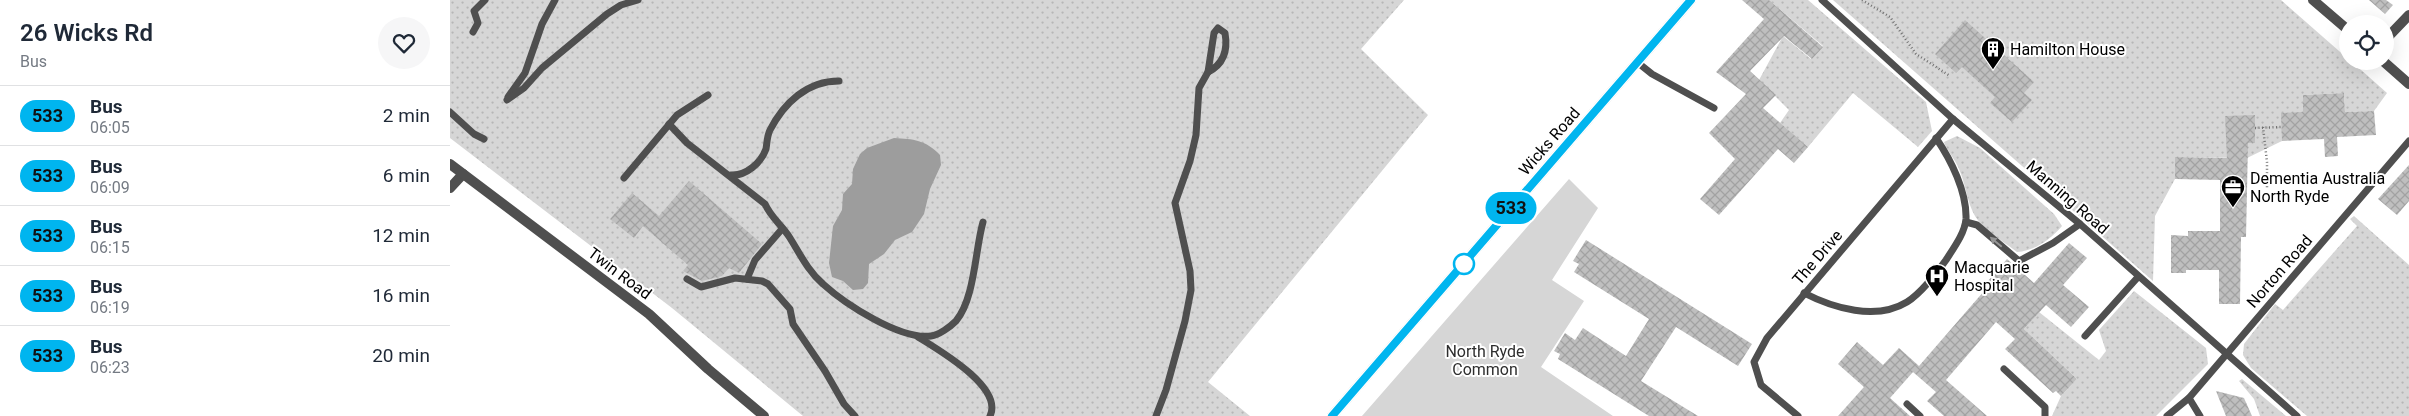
<!DOCTYPE html>
<style>
body{margin:0;font-family:Roboto,sans-serif;background:#f6f6f7;color:#1f2937;height:100vh;display:flex;flex-direction:column;font-size:19px;white-space:nowrap}
*{box-sizing:border-box;margin:0}
p{font-size:16px;color:#747a83}
.icon{flex:none;width:28px;height:28px;fill:none;stroke:currentColor;stroke-width:2;stroke-linecap:round;stroke-linejoin:round}
.map{position:relative;flex:1;overflow:hidden}
.side{display:flex;flex-direction:column;background:#fff;width:450px}
.side>*{flex:none}
.badge{padding:0 10px;border-radius:16px;font-size:18px;line-height:32px}
.tools{position:absolute;left:1889px;top:15px;display:grid;gap:10px}
.tools a{display:grid;place-items:center;width:55px;height:55px;border-radius:50%;background:#fff;box-shadow:0 5px 20px #0002;font-size:25px}
.map>.badge{position:absolute;translate:-50% -50%;box-shadow:0 0 0 2px #fff}
.round{display:grid;place-items:center;flex:none;width:52px;height:52px;border-radius:26px;background:#f6f6f7}
.headline{display:flex;align-items:center;justify-content:space-between;height:85px;padding:0 20px}
h1{font-size:24px;font-weight:600;line-height:38px}
ul{padding:0;list-style:none}
li{display:flex;align-items:center;gap:15px;height:60px;padding:0 20px;border-top:1px solid #e0e1e3}
li div{flex:1}
li b{display:block;font-size:19px}
li em{font-style:normal}
li .badge{min-width:55px;font-weight:700;text-align:center}
main{display:flex;flex:1;min-height:0}
.map>svg:first-child{display:block}
</style>
<main>
<section class="side">
<div class="headline"><div><h1>26 Wicks Rd</h1><p>Bus</p></div><a class="round"><svg class="icon" aria-label="heart" viewBox="0 0 24 24"><path d="M12 20l-8-8c-3-5 5-10 8-4 3-6 11-1 8 4z"/></svg></a></div>
<ul>
<li><span class="badge" style="background:#00b5ef;color:#111">533</span><div><b>Bus</b><p>06:05</p></div><em>2 min</em></li>
<li><span class="badge" style="background:#00b5ef;color:#111">533</span><div><b>Bus</b><p>06:09</p></div><em>6 min</em></li>
<li><span class="badge" style="background:#00b5ef;color:#111">533</span><div><b>Bus</b><p>06:15</p></div><em>12 min</em></li>
<li><span class="badge" style="background:#00b5ef;color:#111">533</span><div><b>Bus</b><p>06:19</p></div><em>16 min</em></li>
<li><span class="badge" style="background:#00b5ef;color:#111">533</span><div><b>Bus</b><p>06:23</p></div><em>20 min</em></li>
</ul>
</section>
<div class="map">
<svg width="1959" height="416" viewBox="0 0 1959 416">
<defs>
<pattern id="grass-dots" width="8" height="8" patternUnits="userSpaceOnUse" patternTransform="scale(1.25)"><rect width="8" height="8" fill="#d6d6d6"/><path d="M2 2h.1M6 6h.1" fill="none" stroke="#b6b6b6" stroke-width="1.8" stroke-linecap="round"/></pattern>
<pattern id="building-cross-hatch" width="8" height="8" patternUnits="userSpaceOnUse" patternTransform="scale(1.25)"><rect width="8" height="8" fill="#bfbfbf"/><path d="M0 0l8 8M0 8l8-8" fill="none" stroke="#a2a2a2"/></pattern>
</defs>
<rect width="100%" height="100%" fill="#fff"/>
<g fill="url(#grass-dots)">
<polygon points="0,0 954,0 911,49 978,115 758,382 800,416 353,416 222,308 0,138"/>
<polygon points="1319,0 1358,0 1476,102 1482,131 1468,147 1403,93 1358,147 1330,123 1339,110 1309,80 1333,36 1361,59 1373,46"/>
<polygon points="1383,0 1831,0 1897,58 1898,61 1901,61 1937,93 1924,111 1895,112 1894,93 1853,95 1853,112 1832,141 1797,158 1726,157 1725,179 1705,216 1703,281"/>
<path d="M1507,136L1530,148L1604,214L1612,226C1600,240 1586,250 1567,252C1552,240 1529,228 1522,210C1516,196 1515,182 1509,169C1506,161 1495,147 1494,142Z"/>
<polygon points="1904,216 1959,265 1959,416 1857,416 1801,368 1793,355 1794,344 1825,304 1833,310 1907,226 1900,219"/>
<polygon points="1684,291 1756,348 1758,364 1706,416 1602,416 1611,396 1627,379 1574,329 1589,312 1649,360 1656,351 1649,330"/>
<polygon points="1792,379 1836,416 1810,416 1804,399 1789,381"/>
</g>
<polygon fill="#d6d6d6" points="1119,179 1148,208 1102,280 1134,301 1091,367 1163,416 912,416"/>
<path fill="#9d9d9d" d="M444,138C463,139 476,140 490,155L491,165L480,189L474,214L462,232L445,240L434,254L419,264L418,283L413,289L403,290L393,281L382,277L379,263L383,226L392,210L393,194L402,184L403,169L410,154L417,148Z"/>
<g fill="url(#building-cross-hatch)">
<polygon points="1292,0 1319,0 1373,47 1362,59 1334,36 1300,71 1326,95 1313,108 1358,147 1344,163 1328,149 1269,215 1250,199 1285,159 1259,133 1296,94 1266,72 1314,19"/>
<polygon points="1919,0 1936,0 1943,5 1935,14"/>
<polygon points="1515,20 1584,82 1574,93 1582,100 1562,122 1540,103 1545,97 1512,67 1506,73 1485,54"/>
<polygon points="1894,93 1895,112 1924,111 1926,135 1887,137 1888,156 1875,157 1874,139 1832,141 1831,113 1853,112 1853,95"/>
<polygon points="1805,115 1805,143 1798,143 1796,237 1791,237 1790,304 1769,304 1769,270 1736,270 1736,273 1721,273 1721,235 1738,236 1738,231 1770,231 1770,180 1725,179 1725,157 1777,158 1775,116"/>
<polygon points="1959,165 1959,201 1947,215 1928,199"/>
<polygon points="239,181 312,244 289,273 279,268 272,276 252,281 233,271 238,265 193,226 184,238 160,219 182,193 209,216"/>
<polygon points="1136,240 1302,344 1288,366 1226,327 1191,381 1248,416 1199,416 1108,359 1110,354 1104,351 1115,333 1125,340 1133,328 1176,356 1199,319 1124,272 1129,264 1123,261"/>
<polygon points="1619,243 1637,258 1613,285 1639,307 1621,327 1596,305 1574,329 1627,379 1611,396 1606,391 1603,393 1555,349 1565,339 1546,322 1496,380 1537,416 1494,416 1477,401 1486,392 1463,372 1440,398 1460,416 1388,416 1414,387 1388,364 1407,342 1433,365 1449,348 1469,366 1541,283 1538,281 1557,259 1584,283"/>
<polygon points="1766,391 1794,398 1802,416 1776,416"/>
</g>
<g fill="none" stroke-linecap="round" stroke-linejoin="round">
<g stroke="#717171" stroke-width="2.5" stroke-dasharray="1 2.5" stroke-linecap="butt">
<polyline points="1412,0 1440,17 1466,54 1500,76"/>
<polyline points="1813,127 1817,162 1817,188"/>
<polyline points="1805,128 1832,127"/>
</g>
<g stroke="#4f4f4f" stroke-width="7">
<polyline points="1372,0 1503,119 1630,224 1847,416"/>
<path d="M768,28L775,33C778,50 774,64 758,72L764,33Z"/>
<polyline points="23,32 28,23 24,11 35,0"/>
<polyline points="1187,62 1202,74 1264,108"/>
<polyline points="58,97 75,73 92,24 105,0"/>
<polyline points="57,100 74,88 92,68 157,14 171,5 188,0"/>
<polyline points="0,112 24,134 34,139"/>
<path d="M219,124L237,143L315,204C321,218 332,225 340,238C350,254 358,271 373,284C395,304 450,340 481,336C489,335 500,327 506,321C525,298 525,250 533,222"/>
<path d="M281,175C296,176 311,163 316,149C317,143 317,136 320,130C334,103 357,81 389,81"/>
<polyline points="174,178 227,115 258,95"/>
<polyline points="1516,222 1527,225 1569,261 1603,243 1630,224"/>
<polyline points="237,279 251,287 285,278 312,281 318,284 340,309 343,324 375,371 394,404 405,416"/>
<polyline points="297,279 305,260 332,229"/>
<path d="M1354,293C1383,308 1426,321 1457,302C1470,294 1487,273 1496,260C1503,249 1515,233 1516,219C1517,192 1501,160 1486,138"/>
<polyline points="1635,336 1688,277"/>
<path d="M468,337C487,349 554,387 540,416"/>
<polyline points="1554,369 1595,407 1595,416"/>
<polyline points="1739,398 1750,416"/>
<polyline points="1457,404 1470,416"/>
<polyline points="706,416 716,390 735,321 741,290 740,271 725,203 740,161 746,135 749,88 758,72"/>
<polyline points="1348,416 1311,385 1304,362 1317,338 1503,119"/>
<polyline points="1717,416 1739,398 1959,141"/>
</g>
<g stroke="#4f4f4f" stroke-width="10">
<polyline points="1935,40 1959,15"/>
<polyline points="0,188 13,174"/>
</g>
<g stroke="#4f4f4f" stroke-width="10">
<polyline points="1863,0 1898,30"/>
<polyline points="1933,61 1959,84"/>
<polyline points="0,164 199,314 258,369 314,416"/>
</g>
<polyline stroke="#1c1c1c" stroke-width="10" points="882,416 1241,0"/>
</g>
<defs><path id="oneway-solid" d="M-6-.8H1V-3.2L6.5 0L1 3.2V.8H-6Z" transform="scale(1.25)"/></defs>
<use fill="#959595" href="#oneway-solid" transform="translate(1546 242) rotate(-140)"/>
<g fill="none" stroke-linecap="round" stroke-linejoin="round">
<g stroke="#fff" stroke-width="11">
<polyline id="line" points="882,416 1241,0"/>
</g>
<use href="#line" stroke="#00b5ef" stroke-width="8"/>
</g>
<defs>
<g id="building-pin" transform="scale(1.25)"><path d="M0 17L-7.5 6A9.5 9.5 0 1 1 7.5 6Z" fill="#000" stroke="#fff"/><path d="M-4-6H4V6H1V3H-1V6H-4ZM-2.5-4.3h1.7v1.8h-1.7ZM.8-4.3h1.7v1.8H.8ZM-2.5-1h1.7V.8h-1.7ZM.8-1h1.7V.8H.8Z" fill="#fff"/></g>
<g id="office-pin" transform="scale(1.25)"><path d="M0 17L-7.5 6A9.5 9.5 0 1 1 7.5 6Z" fill="#000" stroke="#fff"/><path d="M-6-3h4V-5.5h4V-3h4V5H-6ZM-1-4.5V-3h2v-1.5ZM-6 0V1H6V0Z" fill="#fff"/></g>
<g id="hospital-pin" transform="scale(1.25)"><path d="M0 17L-7.5 6A9.5 9.5 0 1 1 7.5 6Z" fill="#000" stroke="#fff"/><path d="M-5-5h3v3.5h4V-5h3V5h-3V1.5h-4V5h-3Z" fill="#fff"/></g>
</defs>
<g fill-rule="evenodd">
<use href="#building-pin" x="1543" y="49"/>
<use href="#office-pin" x="1783" y="187"/>
<use href="#hospital-pin" x="1487" y="276"/>
</g>
<circle fill="#fff" stroke="#00b5ef" stroke-width="2.5" cx="1014" cy="264" r="10"/>
<g text-anchor="middle" stroke-width="4" stroke-linejoin="round" paint-order="stroke">
<g font-size="16" fill="#000" stroke="#fff" text-anchor="start">
<text x="1560" y="55">Hamilton House</text>
<text x="1800" y="184">Dementia Australia<tspan x="1800" dy="18">North Ryde</tspan></text>
<text x="1504" y="273">Macquarie<tspan x="1504" dy="18">Hospital</tspan></text>
</g>
<g font-size="16" fill="#000" stroke="#fff">
<text transform="translate(1099 141) rotate(-49)" y="6">Wicks Road</text>
<text transform="translate(1618 197) rotate(41)" y="6">Manning Road</text>
<text transform="translate(1367 257) rotate(-49)" y="6">The Drive</text>
<text transform="translate(1829 271) rotate(-49)" y="6">Norton Road</text>
<text transform="translate(170 273) rotate(37)" y="6">Twin Road</text>
</g>
<g font-size="16" fill="#2d2d2d" stroke="#fff">
<text x="1035" y="357">North Ryde<tspan x="1035" dy="18">Common</tspan></text>
</g>
</g>
</svg>
<div class="tools">
<a><svg class="icon" aria-label="locate" viewBox="0 0 24 24"><circle cx="12" cy="12" r="6"/><path d="M12 2v4M12 18v4M2 12h4M18 12h4"/></svg></a>
</div>
<b class="badge" style="left:1061px;top:208px;background:#00b5ef;color:#111">533</b>
</div>
</main>
